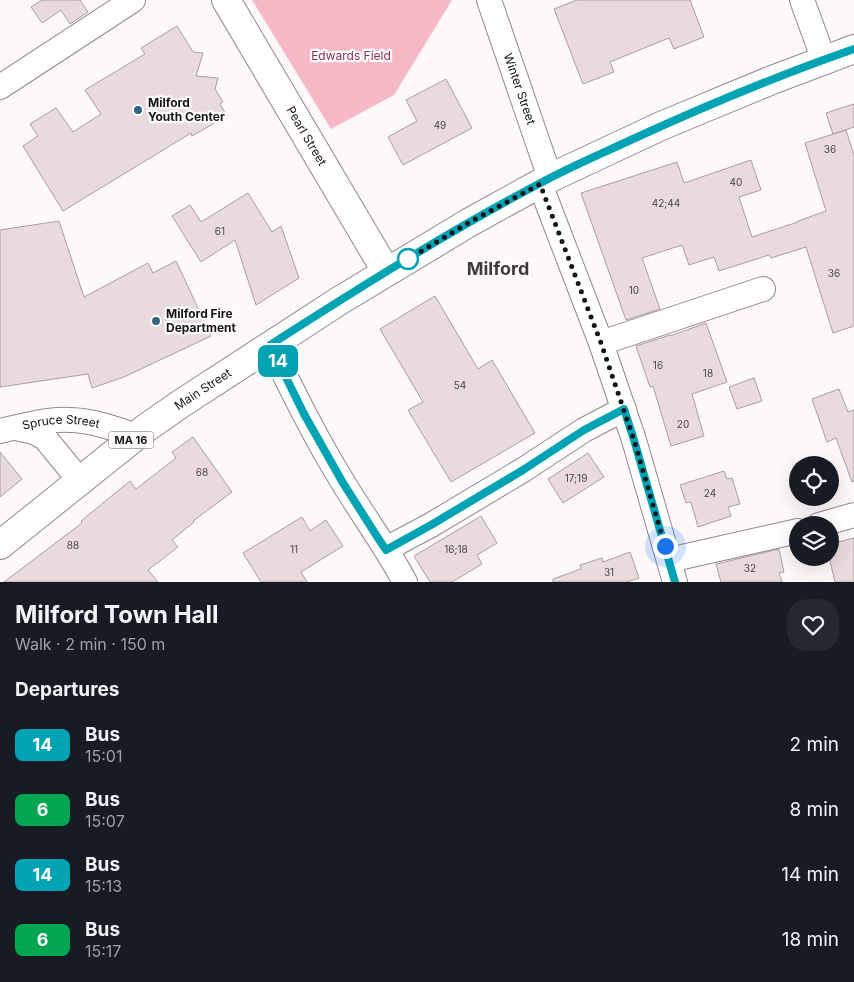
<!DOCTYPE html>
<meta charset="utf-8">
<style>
body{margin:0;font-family:Inter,sans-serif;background:#242831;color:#f1f3f6;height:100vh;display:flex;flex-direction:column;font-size:19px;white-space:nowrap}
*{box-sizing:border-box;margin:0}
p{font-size:16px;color:#9ea1a6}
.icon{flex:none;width:28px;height:28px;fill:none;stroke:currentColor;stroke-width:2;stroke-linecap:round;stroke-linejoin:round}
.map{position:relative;height:582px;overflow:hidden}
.details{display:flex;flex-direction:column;background:#171b24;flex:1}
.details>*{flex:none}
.badge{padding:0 10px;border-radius:8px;font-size:18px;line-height:32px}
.controls{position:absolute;left:789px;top:456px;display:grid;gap:10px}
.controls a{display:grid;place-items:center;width:50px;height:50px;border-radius:50%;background:#171b24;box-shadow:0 5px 20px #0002;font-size:25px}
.you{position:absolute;width:25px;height:25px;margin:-12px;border:4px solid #fff;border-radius:50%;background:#1a73e8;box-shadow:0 0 0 8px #1a73e833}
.map>.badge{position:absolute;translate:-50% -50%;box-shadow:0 0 0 2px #fff}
h2{padding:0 15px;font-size:19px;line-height:45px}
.round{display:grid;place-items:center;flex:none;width:52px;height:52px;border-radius:20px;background:#242831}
.headline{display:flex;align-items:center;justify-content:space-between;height:85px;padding:0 15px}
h1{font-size:24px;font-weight:700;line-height:38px}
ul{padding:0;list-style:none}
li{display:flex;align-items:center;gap:15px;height:65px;padding:0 15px}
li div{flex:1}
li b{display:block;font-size:19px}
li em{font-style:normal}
li .badge{min-width:55px;font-weight:700;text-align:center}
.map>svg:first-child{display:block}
</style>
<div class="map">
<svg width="854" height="582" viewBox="0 0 854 582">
<rect width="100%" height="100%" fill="#fef8f9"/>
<polygon fill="#f5b9c6" points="252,0 452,0 394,95 331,129"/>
<g fill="#e8dadd" stroke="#aa9da0">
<polygon points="42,0 80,0 88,12 70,24 61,10 42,23 31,7"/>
<polygon points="577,0 690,0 704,37 674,49 669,38 610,62 614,72 583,84 554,9"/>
<polygon points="177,26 193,52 203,53 196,76 218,78 215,89 223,102 220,104 227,116 192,136 191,133 63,211 23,146 38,136 30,124 56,108 73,132 101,114 85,90 145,54 141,48"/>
<polygon points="446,79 472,128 403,165 388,137 417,121 406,100"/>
<polygon points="854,104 854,127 833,134 826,113"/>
<polygon points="846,130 854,155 854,326 833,333 806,247 771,258 769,255 719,271 714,257 689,265 682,245 642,258 660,309 626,320 581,193 677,162 684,183 751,160 761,190 739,197 752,237 798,222 798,221 826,211 805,143"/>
<polygon points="248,193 272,232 281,226 299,278 256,305 235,240 201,262 172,216 190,205 201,222"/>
<polygon points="59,221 84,297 148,263 153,273 176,261 211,336 124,377 92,388 88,374 0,387 0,230"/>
<polygon points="435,296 478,369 492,360 535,433 451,482 408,410 423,402 380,329"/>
<polygon points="706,323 727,382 692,394 704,436 671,446 653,386 650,387 636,346 670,335 670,336"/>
<polygon points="754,378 762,401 737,409 729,387"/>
<polygon points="839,389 848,412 854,410 854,481 852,482 836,438 827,442 812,399"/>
<polygon points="193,437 232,492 193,521 194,522 172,540 178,547 148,570 158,582 4,582 82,523 81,521 130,481 136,489 176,458 172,452"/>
<polygon points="0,452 22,479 0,497"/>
<polygon points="588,453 604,477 563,503 548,479"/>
<polygon points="724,471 727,479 732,478 740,504 728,507 731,516 698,527 691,502 686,503 680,485"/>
<polygon points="481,516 497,543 477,555 482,564 452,582 430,582 414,556"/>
<polygon points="302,517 310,531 326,520 343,546 301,572 307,582 261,582 243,553"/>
<polygon points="854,538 854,582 835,582 830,561 830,544"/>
<polygon points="779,549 784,572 779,573 782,582 721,582 716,564"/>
<polygon points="630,552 639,578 627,582 553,582 553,579 581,569 580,565 602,558 603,562"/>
</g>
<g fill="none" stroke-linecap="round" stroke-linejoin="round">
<g stroke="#938789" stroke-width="26">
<g id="minor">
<path id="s1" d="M489,0L550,178"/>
<polyline points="802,0 824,60"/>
<polyline points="0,87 133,0"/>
<polyline points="540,184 601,343 634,440 675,582"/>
<polyline points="601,343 763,289"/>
<path d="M270,345C293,392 316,439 344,484C364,517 387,548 405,582"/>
<polyline points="16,428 34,432 45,438 80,481"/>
<path id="s2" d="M0,431C23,426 48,418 72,420C94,421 116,429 136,436"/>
<polyline points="819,525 854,515"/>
<polyline points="386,549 431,525 523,470 584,430 624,409"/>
<polyline points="669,560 798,531"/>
</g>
</g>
<g stroke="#938789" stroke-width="30">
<g id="major">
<path id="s3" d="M226,0L386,271"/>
<path id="s4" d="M0,545L146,428L182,403L339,301L470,222L550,178L661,126L772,80L854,49"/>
</g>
</g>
<use href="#minor" stroke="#fff" stroke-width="24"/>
<use href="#major" stroke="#fff" stroke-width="28"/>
</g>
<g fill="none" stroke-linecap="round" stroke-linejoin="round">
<g stroke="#fff" stroke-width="11">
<path id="line" d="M675,582L634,440L624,409L584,430L523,470L431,525L386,550L378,538L343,483L304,414L270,345C362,286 454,228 550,178C577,164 605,152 633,139C705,106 779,75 854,49"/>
</g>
<use href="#line" stroke="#00a3b4" stroke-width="8"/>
<polyline stroke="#181314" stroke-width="5" stroke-dasharray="0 9" points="408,259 403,262 470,222 540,184 601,343 634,440 665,546"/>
</g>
<g fill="#336583" stroke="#fff" stroke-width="2">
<circle cx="138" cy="110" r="5"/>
<circle cx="156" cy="321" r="5"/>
</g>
<circle fill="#fff" stroke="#00a3b4" stroke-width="2.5" cx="408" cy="259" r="10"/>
<g text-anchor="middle" stroke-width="4.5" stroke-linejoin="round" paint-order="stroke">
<g font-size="10" fill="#4c4546">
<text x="440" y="129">49</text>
<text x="830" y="153">36</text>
<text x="736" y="186">40</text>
<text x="666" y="207">42;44</text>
<text x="220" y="235">61</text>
<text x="834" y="277">36</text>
<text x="634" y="294">10</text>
<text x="658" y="369">16</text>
<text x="708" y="377">18</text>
<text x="460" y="389">54</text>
<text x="683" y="428">20</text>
<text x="202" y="476">68</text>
<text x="576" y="482">17;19</text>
<text x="710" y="497">24</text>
<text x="73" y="549">88</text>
<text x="294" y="553">11</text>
<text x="456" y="553">16;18</text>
<text x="750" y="572">32</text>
<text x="609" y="576">31</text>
</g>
<rect fill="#fff" stroke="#5d5a5a" stroke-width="1" x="108.5" y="431.5" width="45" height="17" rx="4"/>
<g font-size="11" font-weight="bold" fill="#181314">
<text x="131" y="444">MA 16</text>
</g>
<g font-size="12" fill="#8e2d4d" stroke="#fff">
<text x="351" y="60">Edwards Field</text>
</g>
<g font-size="12" fill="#181314" stroke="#fff">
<text dy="4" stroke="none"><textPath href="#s1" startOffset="94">Winter Street</textPath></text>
<text dy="4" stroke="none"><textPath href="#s3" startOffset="158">Pearl Street</textPath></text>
<text dy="4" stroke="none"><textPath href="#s4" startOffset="256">Main Street</textPath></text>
<text dy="4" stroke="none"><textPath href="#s2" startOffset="62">Spruce Street</textPath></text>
</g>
<g font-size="12" font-weight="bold" fill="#181314" stroke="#fff" text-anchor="start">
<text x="148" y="107">Milford<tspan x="148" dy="14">Youth Center</tspan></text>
<text x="166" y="318">Milford Fire<tspan x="166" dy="14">Department</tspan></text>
</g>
<g font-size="18" font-weight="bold" fill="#42383a" stroke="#fff">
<text x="498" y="275">Milford</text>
</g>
</g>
</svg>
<div class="controls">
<a><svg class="icon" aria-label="locate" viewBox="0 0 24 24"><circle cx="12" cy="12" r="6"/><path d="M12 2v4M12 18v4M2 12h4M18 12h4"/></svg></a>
<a><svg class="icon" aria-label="layers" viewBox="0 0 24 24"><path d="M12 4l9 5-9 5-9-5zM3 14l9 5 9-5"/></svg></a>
</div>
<div class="you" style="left:665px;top:546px"></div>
<b class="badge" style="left:278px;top:361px;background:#00a3b4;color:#fff">14</b>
</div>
<section class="details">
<div class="headline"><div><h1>Milford Town Hall</h1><p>Walk · 2 min · 150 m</p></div><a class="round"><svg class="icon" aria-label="heart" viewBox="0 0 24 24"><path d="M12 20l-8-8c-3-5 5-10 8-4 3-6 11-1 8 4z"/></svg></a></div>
<h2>Departures</h2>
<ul>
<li><span class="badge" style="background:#00a3b4;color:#fff">14</span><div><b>Bus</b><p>15:01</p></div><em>2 min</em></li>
<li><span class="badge" style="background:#00a651;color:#fff">6</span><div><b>Bus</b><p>15:07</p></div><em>8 min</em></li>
<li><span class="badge" style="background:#00a3b4;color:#fff">14</span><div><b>Bus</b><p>15:13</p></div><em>14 min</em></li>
<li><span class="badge" style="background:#00a651;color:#fff">6</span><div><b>Bus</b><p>15:17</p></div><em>18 min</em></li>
</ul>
</section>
